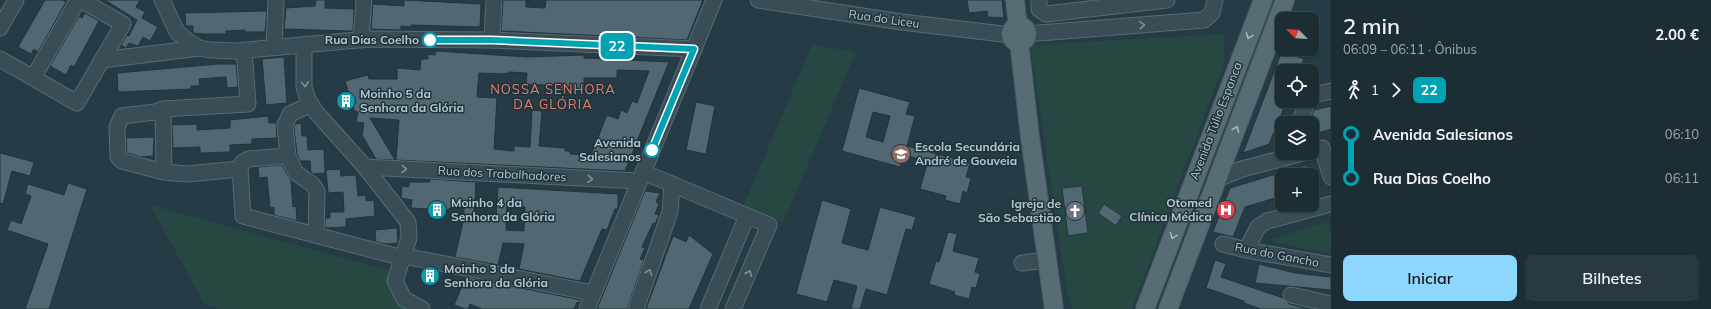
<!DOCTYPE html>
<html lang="pt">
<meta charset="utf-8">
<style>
body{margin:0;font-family:Mulish,sans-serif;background:#293940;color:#f1f3f6;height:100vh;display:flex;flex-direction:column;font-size:15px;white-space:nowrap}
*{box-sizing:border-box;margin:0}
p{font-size:13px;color:#a0a8ac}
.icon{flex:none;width:22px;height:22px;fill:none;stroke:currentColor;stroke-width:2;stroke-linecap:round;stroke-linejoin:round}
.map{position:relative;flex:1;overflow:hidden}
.drawer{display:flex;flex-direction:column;background:#1c2d34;width:380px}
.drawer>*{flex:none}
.badge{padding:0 8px;border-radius:6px;font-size:14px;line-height:26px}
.needle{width:26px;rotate:294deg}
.fabs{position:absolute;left:1275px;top:12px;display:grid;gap:8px}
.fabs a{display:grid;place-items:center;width:44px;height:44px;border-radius:8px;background:#1c2d34;box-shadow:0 1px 3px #0004,0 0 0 1px #3a494f;font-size:20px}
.map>.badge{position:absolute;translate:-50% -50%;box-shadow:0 0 0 2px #fff}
.legs{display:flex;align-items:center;gap:6px;height:44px;padding:0 12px;font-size:13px}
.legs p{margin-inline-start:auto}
.overview{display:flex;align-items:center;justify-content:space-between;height:68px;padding:0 12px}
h1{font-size:22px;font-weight:600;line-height:30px}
.button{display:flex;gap:8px;margin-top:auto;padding:8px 12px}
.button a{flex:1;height:46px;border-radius:8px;background:#8cd6ff;color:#111;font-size:16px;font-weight:600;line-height:46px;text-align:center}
.button a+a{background:#293940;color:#f1f3f6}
ul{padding:0 12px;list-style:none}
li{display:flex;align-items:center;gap:14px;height:44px;font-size:15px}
li i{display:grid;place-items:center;width:6px;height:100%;margin:0 5px;background:currentColor}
li i::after{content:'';width:10px;height:10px;margin:-5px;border:3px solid;border-radius:50%;background:#1c2d34}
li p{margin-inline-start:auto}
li:first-child i{background:linear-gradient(#0000 50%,currentColor 0)}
li:last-child i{background:linear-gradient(currentColor 50%,#0000 0)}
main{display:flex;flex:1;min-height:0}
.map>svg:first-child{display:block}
</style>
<main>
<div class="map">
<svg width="1331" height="309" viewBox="0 0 1331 309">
<rect width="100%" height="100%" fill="#253c46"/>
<g fill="#274743">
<polygon points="1224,34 1224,64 1132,309 1073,309 1067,292 1030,45"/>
<polygon points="812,45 856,52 783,223 743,207"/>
<polygon points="150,205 391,271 408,309 221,309 205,305"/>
<polygon points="1328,222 1331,231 1331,254 1273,242 1271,239"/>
</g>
<g fill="#516873" stroke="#21343d" fill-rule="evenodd">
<polygon points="45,0 62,0 66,2 38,52 34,49 31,54 18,47"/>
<polygon points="105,0 140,0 136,7 145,12 142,18 158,27 150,41 143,37 138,46 129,43 126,48 121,45 127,35 129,36 137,20"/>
<polygon points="316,0 325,0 325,8 354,9 353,31 284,29 286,8 315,6"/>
<polygon points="404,0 481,4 480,27 411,25 411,27 401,26 401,30 371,29 373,4 404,6"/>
<polygon points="503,0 526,0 526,7 545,8 546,0 703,0 687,40 501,31"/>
<polygon points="967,0 1002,0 1004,18 988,17 987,11 969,13"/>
<polygon points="267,11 265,32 245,32 245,30 226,31 226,34 204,34 193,33 193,26 186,26 185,13"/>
<polygon points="85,13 99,21 74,67 71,65 66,75 50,66 79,16 82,18"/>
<path d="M436,51L527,57L584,55V58L669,62L625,171L396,160L399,120L370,118L395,160L376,159L362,135L364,123L356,122L358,112L354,111V108L342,104L341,99L349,94L345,81L368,75L369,79H397V68L420,70L421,59H428V54L435,55ZM617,70L649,71L637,103L632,101L627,113L621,110L618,119L607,115L591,155L570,154V151H565V148L539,146L542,111L532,110L530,147L514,146V151L494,149L497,98L477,97L479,73L503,74L508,73L509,72L527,73L526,84L560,86V91H584V78H617Z"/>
<polygon points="1282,51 1304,59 1299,71 1282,71 1282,101 1287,101 1269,144 1243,153"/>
<polygon points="284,57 287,103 266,105 262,59"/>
<polygon points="218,64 236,64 238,87 227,88 226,77 199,79 200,86 191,86 191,89 118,92 117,73"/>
<path d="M859,88L910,102L906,114L915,116L907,146L970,163L966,177L971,178L967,193L963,191L960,204L945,200L946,196L920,189L928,161L904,155L900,167L842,151ZM873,112L890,116L883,142L866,137Z"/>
<polygon points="696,102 715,106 706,154 686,150"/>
<polygon points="1331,106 1331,129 1312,135 1312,123 1309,123 1314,110"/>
<polygon points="268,116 269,123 276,123 277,138 252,139 252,144 230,145 230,152 200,153 200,147 173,148 172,125 197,124 197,130 230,128 230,120"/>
<polygon points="301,123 302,136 307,136 308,150 324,149 325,173 313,174 311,172 310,161 300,161 297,154 294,127 295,124"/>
<polygon points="154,137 153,156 141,157 127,153 126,138"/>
<polygon points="0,153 34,162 30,176 12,171 3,204 0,203"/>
<polygon points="282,165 291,181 293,207 296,206 297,221 274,215 274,207 270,208 267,177 259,178 258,167"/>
<polygon points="1306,165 1308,175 1282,175 1282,196 1245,207 1233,237 1213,232 1230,188"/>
<polygon points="340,169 341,176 356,175 358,196 366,195 366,201 374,200 375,216 346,219 346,227 325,228 325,218 330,218 330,212 344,212 343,192 328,193 326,170"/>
<path d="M430,179L476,182L474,217L496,218L498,187L618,194V209H615L607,230L602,229L580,281L519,269L524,244L503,243L498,265L455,257L464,218V200L437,216L432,213L430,209L411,208L412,200L401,198L402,186L409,187V182H430ZM507,205L525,207L524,231L506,230Z"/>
<polygon points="68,183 87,189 49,309 25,309 48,244 7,230 11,220 21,224 31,196 25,194 28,184 64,195"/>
<polygon points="1082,186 1088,233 1068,236 1062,188"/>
<polygon points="645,191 660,193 656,202 659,204 655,214 659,215 655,224 653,223 642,247 645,248 640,259 644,260 627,309 597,309"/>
<polygon points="822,200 851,209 842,243 868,250 880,207 916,217 912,230 906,229 887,295 866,289 860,309 851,309 857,286 834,280 827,302 796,294"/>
<polygon points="1104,204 1122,216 1116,226 1098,213"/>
<polygon points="397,228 398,243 386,244 376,242 375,230"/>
<polygon points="948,232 957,234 953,251 979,258 975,272 980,274 976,288 972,287 969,299 954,295 955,292 929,284 936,261 939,262"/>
<polygon points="689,235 713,254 689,309 646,309 673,236 686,242"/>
<polygon points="1215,260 1226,264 1221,277 1283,298 1289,304 1309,309 1261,309 1244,303 1244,301 1206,288"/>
<polygon points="1259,264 1295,273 1331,277 1331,290 1255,283"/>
<circle cx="430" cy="276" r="5.5"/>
<polygon points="466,277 581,300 580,303 577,302 574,309 482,309 470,304 468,309 465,309 454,305"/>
</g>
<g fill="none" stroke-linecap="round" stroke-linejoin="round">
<g stroke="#596a72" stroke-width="17">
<g id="minor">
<polyline points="162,0 177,32 189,42 199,48 210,50 236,51 368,39 492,40 694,49"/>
<polyline points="758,0 902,22 1011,35"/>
<polyline points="1039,0 1039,9 1046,14 1167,0"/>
<polyline points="0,28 16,0"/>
<polyline points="1026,34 1204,20 1212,13 1215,0"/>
<polyline points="361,40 364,0"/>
<polyline points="492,40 494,0"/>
<polyline points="304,45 304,87 308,100 316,112 365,167 408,222 409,238 395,281 404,299 422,309"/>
<polyline points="274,47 276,0"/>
<polyline points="0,59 77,103 123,24 81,0"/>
<polyline points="102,60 199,48"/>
<polyline points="33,78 78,0"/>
<polyline points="1312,98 1317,94 1331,91"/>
<polyline points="311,104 290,114 285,125 288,156 248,159 242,163 240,169 243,216 403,258"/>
<polygon points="163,109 164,172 122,161 118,157 117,127 122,116 155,112"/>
<polyline points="163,109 248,104 244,50"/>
<polyline points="1299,123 1308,101"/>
<polyline points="1322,148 1331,177"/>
<polyline points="288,156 296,173 312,184 317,191 316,235"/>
<polyline points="365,167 639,181"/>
<polyline points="164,172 187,174 240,169"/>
<polyline points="643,172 769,225 733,309"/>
<polyline points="1217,179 1242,169 1303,153"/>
<polyline points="1223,244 1246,250 1331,265"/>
<polyline points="1246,250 1258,227 1267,221 1331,204"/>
<polyline points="404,256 593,293"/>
<polyline points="1022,263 1047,260"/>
<polyline points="1291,295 1331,304"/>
<polyline points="587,309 714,0"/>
<polyline points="636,309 670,212 672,184"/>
<polyline points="708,309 747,216"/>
</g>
</g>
<g stroke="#475961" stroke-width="20">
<g id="major">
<polyline points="1015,0 1018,27"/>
<circle cx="1019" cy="34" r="8"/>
<polyline points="1019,42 1030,137 1054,309"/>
<polyline points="1145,309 1263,0"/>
<polyline points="1168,309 1285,0"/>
</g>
</g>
<use href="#minor" stroke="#3a4c55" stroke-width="15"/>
<use href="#major" stroke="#586c75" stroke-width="18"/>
</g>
<defs><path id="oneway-chevron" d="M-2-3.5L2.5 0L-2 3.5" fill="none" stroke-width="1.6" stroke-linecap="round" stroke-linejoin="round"/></defs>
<g stroke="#7f8f98">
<use href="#oneway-chevron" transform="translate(1142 25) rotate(-4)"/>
<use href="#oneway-chevron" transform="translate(305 84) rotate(86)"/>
<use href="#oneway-chevron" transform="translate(404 169) rotate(3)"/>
<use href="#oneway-chevron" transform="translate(590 179) rotate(3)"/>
<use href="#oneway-chevron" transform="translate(649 272) rotate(-69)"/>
<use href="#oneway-chevron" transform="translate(749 273) rotate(-67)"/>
</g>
<g stroke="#aab8c1">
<use href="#oneway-chevron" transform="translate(1249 36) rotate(111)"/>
<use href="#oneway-chevron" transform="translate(1236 129) rotate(-69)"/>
<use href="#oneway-chevron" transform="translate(1173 236) rotate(111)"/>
</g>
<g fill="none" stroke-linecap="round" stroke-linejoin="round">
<g stroke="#fff" stroke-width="9">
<polyline id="line-1" points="430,40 492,40 694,49 652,150"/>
</g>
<use href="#line-1" stroke="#00a3b4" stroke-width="6"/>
</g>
<defs>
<g id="building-disc" transform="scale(1)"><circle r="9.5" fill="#0f9aa8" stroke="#1e323b"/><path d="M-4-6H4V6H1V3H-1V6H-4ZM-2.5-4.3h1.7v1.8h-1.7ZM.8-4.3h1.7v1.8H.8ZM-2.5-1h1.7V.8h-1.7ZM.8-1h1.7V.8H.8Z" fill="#fff"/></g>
<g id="school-disc" transform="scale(1)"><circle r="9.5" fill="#8d6e63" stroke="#1e323b"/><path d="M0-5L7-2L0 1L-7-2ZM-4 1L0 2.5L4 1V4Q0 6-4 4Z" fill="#fff"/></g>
<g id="hospital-disc" transform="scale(1)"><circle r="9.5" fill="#e0444e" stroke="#1e323b"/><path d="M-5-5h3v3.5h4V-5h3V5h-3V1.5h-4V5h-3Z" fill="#fff"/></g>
<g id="church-disc" transform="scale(1)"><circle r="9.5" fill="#6b7280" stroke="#1e323b"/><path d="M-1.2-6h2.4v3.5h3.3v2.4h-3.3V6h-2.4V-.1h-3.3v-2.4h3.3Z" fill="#fff"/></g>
</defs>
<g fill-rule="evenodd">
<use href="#building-disc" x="346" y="101"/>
<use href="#school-disc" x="901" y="154"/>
<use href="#building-disc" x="437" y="210"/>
<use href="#hospital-disc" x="1226" y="210"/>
<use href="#church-disc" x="1075" y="211"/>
<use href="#building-disc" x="430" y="276"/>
</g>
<g fill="#fff" stroke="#00a3b4" stroke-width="2">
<circle cx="430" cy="40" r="7"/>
<circle cx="652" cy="150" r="7"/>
</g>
<g text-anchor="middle" stroke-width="3" stroke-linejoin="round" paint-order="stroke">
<g font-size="12" fill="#b8c6ce" stroke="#1e323b">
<text transform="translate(884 19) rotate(8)" y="4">Rua do Liceu</text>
<text transform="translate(1216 121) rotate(-69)" y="4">Avenida Túlio Espanca</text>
<text transform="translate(502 174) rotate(3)" y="4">Rua dos Trabalhadores</text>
<text transform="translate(1277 255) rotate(11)" y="4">Rua do Gancho</text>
</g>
<g font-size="12" font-weight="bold" fill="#b8c6ce" stroke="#1e323b" text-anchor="end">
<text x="419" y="44">Rua Dias Coelho</text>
<text x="641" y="147">Avenida<tspan x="641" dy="14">Salesianos</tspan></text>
</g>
<g font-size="12" font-weight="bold" fill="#b8c6ce" stroke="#1e323b" text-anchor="start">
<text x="360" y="98">Moinho 5 da<tspan x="360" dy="14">Senhora da Glória</tspan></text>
<text x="915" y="151">Escola Secundária<tspan x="915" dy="14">André de Gouveia</tspan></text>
<text x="451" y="207">Moinho 4 da<tspan x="451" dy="14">Senhora da Glória</tspan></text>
<text x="1212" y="207" text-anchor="end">Otomed<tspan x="1212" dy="14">Clínica Médica</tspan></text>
<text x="1061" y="208" text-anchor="end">Igreja de<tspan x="1061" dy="14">São Sebastião</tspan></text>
<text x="444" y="273">Moinho 3 da<tspan x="444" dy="14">Senhora da Glória</tspan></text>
</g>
<g font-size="13" letter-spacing="1" fill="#e17f6a" stroke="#1e323b">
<text x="553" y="94">NOSSA SENHORA<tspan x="553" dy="15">DA GLÓRIA</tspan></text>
</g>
</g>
</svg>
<div class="fabs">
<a><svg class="needle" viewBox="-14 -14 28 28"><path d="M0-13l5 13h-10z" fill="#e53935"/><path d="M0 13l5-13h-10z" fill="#a0a8ac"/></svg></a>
<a><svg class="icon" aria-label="locate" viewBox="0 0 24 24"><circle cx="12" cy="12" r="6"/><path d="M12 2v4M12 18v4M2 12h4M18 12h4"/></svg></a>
<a><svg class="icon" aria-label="layers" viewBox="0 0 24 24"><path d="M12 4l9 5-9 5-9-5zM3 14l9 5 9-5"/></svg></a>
<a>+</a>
</div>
<b class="badge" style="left:617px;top:46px;background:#00a3b4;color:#fff">22</b>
</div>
<section class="drawer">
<div class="overview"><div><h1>2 min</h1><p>06:09 – 06:11 · Ônibus</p></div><b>2.00 €</b></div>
<div class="legs"><svg class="icon" aria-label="walk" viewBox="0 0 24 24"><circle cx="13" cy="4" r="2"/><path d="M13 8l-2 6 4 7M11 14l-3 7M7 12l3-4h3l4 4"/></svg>1<svg class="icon" aria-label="forward" viewBox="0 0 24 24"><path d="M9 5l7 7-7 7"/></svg><b class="badge" style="background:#00a3b4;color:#fff">22</b></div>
<ul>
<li><i style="color:#00a3b4"></i><b>Avenida Salesianos</b><p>06:10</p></li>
<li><i style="color:#00a3b4"></i><b>Rua Dias Coelho</b><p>06:11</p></li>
</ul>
<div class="button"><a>Iniciar</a><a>Bilhetes</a></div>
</section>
</main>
